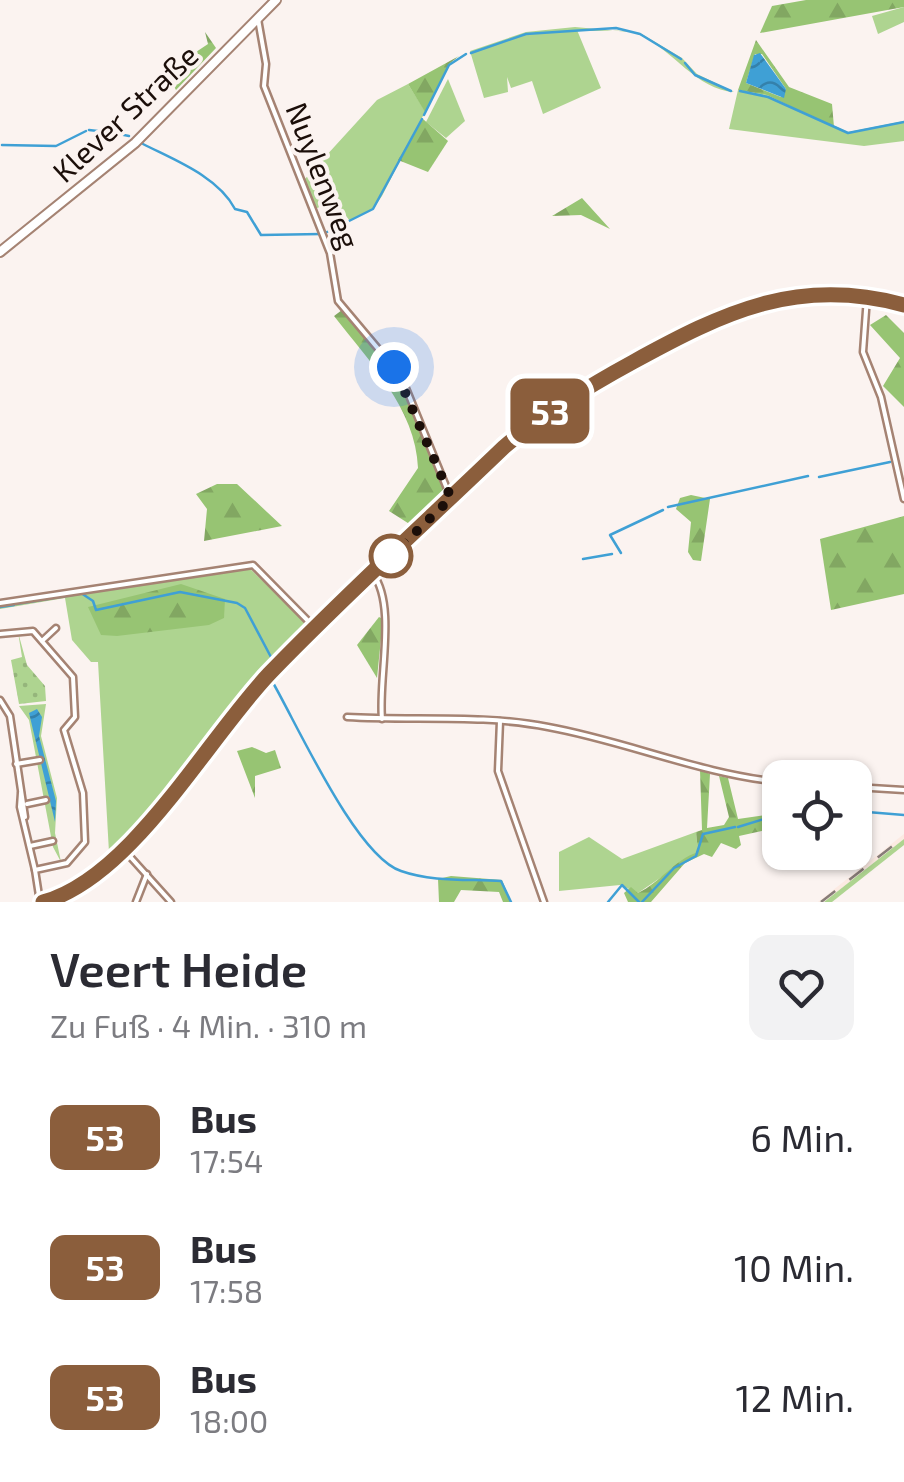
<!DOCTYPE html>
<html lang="de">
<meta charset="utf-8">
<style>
body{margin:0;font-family:"Exo 2",sans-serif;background:#f2f2f3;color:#2b2b33;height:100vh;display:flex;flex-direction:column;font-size:38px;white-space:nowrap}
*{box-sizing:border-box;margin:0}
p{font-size:32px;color:#7c7c81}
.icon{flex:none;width:55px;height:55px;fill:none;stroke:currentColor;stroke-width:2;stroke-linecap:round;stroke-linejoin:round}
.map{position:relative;height:902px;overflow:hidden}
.sheet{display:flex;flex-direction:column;background:#fff;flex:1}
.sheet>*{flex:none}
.badge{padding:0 20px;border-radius:15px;font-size:35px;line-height:65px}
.fabs{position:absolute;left:762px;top:760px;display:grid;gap:20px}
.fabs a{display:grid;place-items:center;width:110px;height:110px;border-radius:20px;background:#fff;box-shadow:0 2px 8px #0004;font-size:50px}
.you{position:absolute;width:50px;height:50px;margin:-25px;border:8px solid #fff;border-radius:50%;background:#1a73e8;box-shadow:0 0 0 15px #1a73e833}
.map>.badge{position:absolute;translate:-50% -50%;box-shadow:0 0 0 5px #fff}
.round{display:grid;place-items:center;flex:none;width:105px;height:105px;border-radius:20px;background:#f2f2f3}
.head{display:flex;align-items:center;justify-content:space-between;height:170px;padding:0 50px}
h1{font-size:48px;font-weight:600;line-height:75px}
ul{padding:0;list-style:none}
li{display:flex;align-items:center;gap:30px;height:130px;padding:0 50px}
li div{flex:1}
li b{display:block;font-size:38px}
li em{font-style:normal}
li .badge{min-width:110px;font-weight:700;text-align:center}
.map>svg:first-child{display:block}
</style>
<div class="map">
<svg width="904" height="902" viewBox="0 0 904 902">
<defs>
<pattern id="forest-firs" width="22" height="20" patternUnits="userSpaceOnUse" patternTransform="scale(2.5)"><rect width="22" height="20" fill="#97c473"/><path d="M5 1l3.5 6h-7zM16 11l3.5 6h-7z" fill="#82a762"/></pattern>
<pattern id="park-dots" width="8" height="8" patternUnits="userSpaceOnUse" patternTransform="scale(2.5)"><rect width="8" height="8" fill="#aed490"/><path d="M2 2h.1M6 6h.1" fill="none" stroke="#95b57b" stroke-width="1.8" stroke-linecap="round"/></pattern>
<pattern id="water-waves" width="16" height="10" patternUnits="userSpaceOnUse" patternTransform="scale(2.5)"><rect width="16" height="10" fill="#3fa0d5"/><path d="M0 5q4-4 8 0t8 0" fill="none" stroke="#3481ab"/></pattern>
</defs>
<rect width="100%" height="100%" fill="#fbf3f0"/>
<polygon fill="#fceae2" points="904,834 904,839 824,902 818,902"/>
<g fill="#aed490">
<polygon points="904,7 904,22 878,34 872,16"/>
<path d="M575,27L640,33L682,58L697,74L734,92C697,90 673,50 640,35C621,27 598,33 577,30L601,88L543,114L532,81L511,88L507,77L508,92L484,98L470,51L526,32Z"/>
<polygon points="467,54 449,65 382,196 373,209 325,233 349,220 335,200 315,209 304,180 377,100 408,84 425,111 449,64"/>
<polygon points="448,79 465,121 446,138 426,122"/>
<polygon points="738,90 767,95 848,132 904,121 904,141 864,146 729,129"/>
<polygon points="247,566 310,626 280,656 271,675 111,863 77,888 44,895 86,874 109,852 98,662 91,662 72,640 65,598 0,609 0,605"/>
<polygon points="46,704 41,736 57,798 55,833 61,862 53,847 29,720 19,706"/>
<polygon points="696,832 698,852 638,893 620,885 559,891 559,852 589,837 622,859"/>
<polygon points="904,839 904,845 832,902 824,902"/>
</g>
<g fill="url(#forest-firs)" fill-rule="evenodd">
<polygon points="806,0 904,0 904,7 760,33 772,6"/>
<polygon points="205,32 216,48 176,90 166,72 208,44"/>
<path d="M756,40L789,87L832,104L834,127L767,95L738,90ZM755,54H762L786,89L781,97L746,83Z"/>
<polygon points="459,56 449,64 425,112 408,84"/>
<polygon points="423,119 448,141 428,172 398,160"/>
<polygon points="582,198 610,229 581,215 552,216"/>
<path d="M342,310L399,376L445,494L411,525L389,511L418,468C416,409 368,360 334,316Z"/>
<polygon points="886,315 904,333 904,407 883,386 900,358 870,325"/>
<polygon points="217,484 237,484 282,526 204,541 207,509 196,494"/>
<polygon points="691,495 710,499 701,561 693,560 688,552 691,522 676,509 680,498"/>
<polygon points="904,516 904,594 831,610 820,539"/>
<polygon points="181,584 225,599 224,618 209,625 117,636 101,635 88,607"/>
<polygon points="379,617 383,619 377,678 357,645"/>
<polygon points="252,747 266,753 275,750 281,768 255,776 255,798 237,751"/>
<path d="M700,770L710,774L707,828L724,825L729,817L719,776L728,778L738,819L780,813V827L739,836L741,845L736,849L721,843L712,857L704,854L685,863L651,902H628L624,893L631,887L638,893C661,882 674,860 698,852L696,832L702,830Z"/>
<polygon points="451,876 502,880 511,902 503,902 499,892 461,890 454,902 439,902 438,879"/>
</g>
<polygon fill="url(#park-dots)" points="18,632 27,665 45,686 46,701 19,704 11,660 22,657"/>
<g fill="url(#water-waves)">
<polygon points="760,53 786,89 784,98 746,83 754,55"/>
<polygon points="37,709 42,717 39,736 56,801 55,822 29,713"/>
</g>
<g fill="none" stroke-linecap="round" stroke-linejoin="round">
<g stroke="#3fa0d5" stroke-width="2.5">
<polyline points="471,53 526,34 616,28 640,34 681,59"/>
<polyline points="685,63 695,75 731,91"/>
<polyline points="740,91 768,97 848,133 904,122"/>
<polyline points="424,115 449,65 466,54"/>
<polyline points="89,130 115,133"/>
<polyline points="119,134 129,136"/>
<path d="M143,144C172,159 218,176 235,209L247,212L261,235L321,234"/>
<polyline points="2,145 56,146 86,131"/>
<polyline points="325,233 373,209 422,119"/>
<polyline points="819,477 890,462"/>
<polyline points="668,507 808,476"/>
<polyline points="621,553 610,535 663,510"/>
<polyline points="583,559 612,554"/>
<polyline points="81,593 93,601 96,610 180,592 237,603 245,608 272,659 264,666"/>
<polyline points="16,604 78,594"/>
<polyline points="0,607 14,605"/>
<path d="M272,681C298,726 356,856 401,871C432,882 468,879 501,881L511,902"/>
<polyline points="855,811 904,815"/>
<polyline points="738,827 780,814"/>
<polyline points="608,902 622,885 639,902"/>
<polyline points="642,902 674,868 696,856 703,834 735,827"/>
</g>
<g stroke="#a58373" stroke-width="9">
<g id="minor">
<polyline points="258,19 266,64 264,86 330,253 338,301 401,376 450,496"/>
<polyline points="867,297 863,352 881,397 904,499"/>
<path d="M373,574C397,606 378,678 382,719"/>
<polyline points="0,603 253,565 315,628"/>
<polyline points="0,634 33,631 73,677 75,717 64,730 83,793 85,842 67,863 35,870 40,902"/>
<polyline points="42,641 56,628"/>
<polyline points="0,700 10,716 25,817"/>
<path d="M347,717C413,721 482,714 548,727C626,741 700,774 780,782"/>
<polyline points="500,721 498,771 544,902"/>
<polyline points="16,764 40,760"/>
<polyline points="855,787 904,790"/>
<polyline points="21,793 20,807 35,870"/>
<polyline points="27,804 46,800"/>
<polyline points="30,846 53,841"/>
<polyline points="125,851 171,902"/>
<polyline points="136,902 147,874"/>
</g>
</g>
<g stroke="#a58373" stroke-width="10">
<path id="tertiary" d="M43,902L78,890L116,861L269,674L504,447C544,413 587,388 633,362C724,312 798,276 904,305"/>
</g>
<g stroke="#a58373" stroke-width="12">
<polyline id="primary" points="0,252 135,143 276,0"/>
</g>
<use href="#minor" stroke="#fff" stroke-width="4"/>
<use href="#tertiary" stroke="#fff" stroke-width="5"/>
<use href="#primary" stroke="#fff" stroke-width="8"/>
<polyline stroke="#877c78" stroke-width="2.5" stroke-dasharray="18 18" stroke-linecap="butt" points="821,902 904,837"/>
</g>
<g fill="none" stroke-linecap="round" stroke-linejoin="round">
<g stroke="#fff" stroke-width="22">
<path id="line" d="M43,902C131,878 205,742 269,674C344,596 426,522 504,447C544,413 587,387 633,362C724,312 798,276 904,305"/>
</g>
<use href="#line" stroke="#8b5e3c" stroke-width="15"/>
<polyline stroke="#1b0e09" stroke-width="10" stroke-dasharray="0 18" points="391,556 451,498 394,367"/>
</g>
<circle fill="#fff" stroke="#8b5e3c" stroke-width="5" cx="391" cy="556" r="20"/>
<g text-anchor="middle" stroke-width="8" stroke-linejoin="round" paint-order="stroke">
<g font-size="30" fill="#1b0e09" stroke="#fbf3f0">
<text transform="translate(126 114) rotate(-43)" y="10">Klever Straße</text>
<text transform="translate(322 176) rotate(69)" y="10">Nuylenweg</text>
</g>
</g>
</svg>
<div class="fabs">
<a><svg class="icon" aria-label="locate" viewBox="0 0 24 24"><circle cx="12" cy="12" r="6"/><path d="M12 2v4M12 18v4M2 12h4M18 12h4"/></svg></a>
</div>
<div class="you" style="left:394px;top:367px"></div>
<b class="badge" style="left:550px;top:411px;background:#8b5e3c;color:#fff">53</b>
</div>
<section class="sheet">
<div class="head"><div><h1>Veert Heide</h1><p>Zu Fuß · 4 Min. · 310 m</p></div><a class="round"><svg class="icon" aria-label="heart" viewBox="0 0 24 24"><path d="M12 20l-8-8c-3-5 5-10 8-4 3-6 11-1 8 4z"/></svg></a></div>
<ul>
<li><span class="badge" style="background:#8b5e3c;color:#fff">53</span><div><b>Bus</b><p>17:54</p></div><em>6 Min.</em></li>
<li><span class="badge" style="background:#8b5e3c;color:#fff">53</span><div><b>Bus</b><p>17:58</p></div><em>10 Min.</em></li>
<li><span class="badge" style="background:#8b5e3c;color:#fff">53</span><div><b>Bus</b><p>18:00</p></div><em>12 Min.</em></li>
</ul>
</section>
